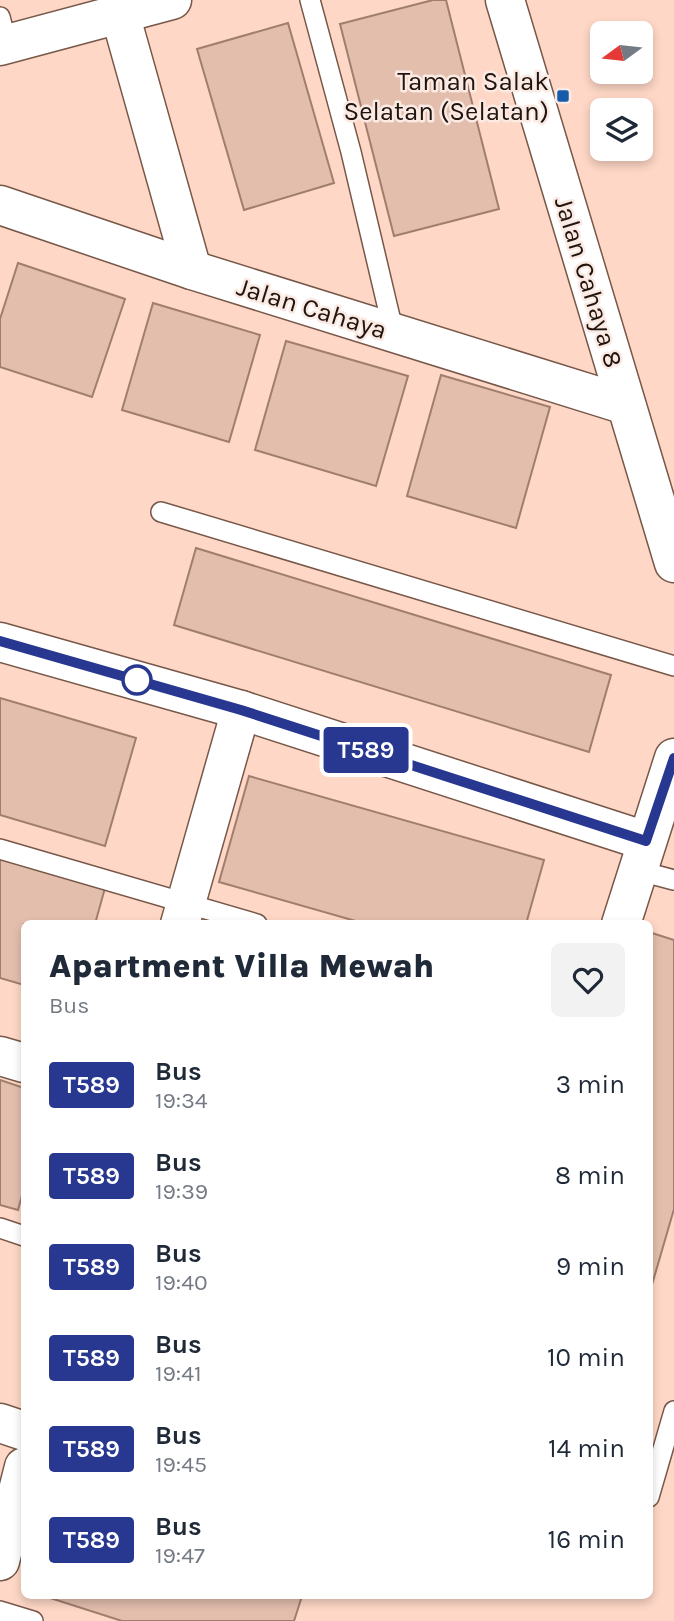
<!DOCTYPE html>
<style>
body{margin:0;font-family:Karla,sans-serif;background:#f2f2f3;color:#1f2937;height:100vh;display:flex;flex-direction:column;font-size:26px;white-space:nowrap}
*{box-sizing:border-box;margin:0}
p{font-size:23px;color:#747a83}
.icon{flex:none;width:38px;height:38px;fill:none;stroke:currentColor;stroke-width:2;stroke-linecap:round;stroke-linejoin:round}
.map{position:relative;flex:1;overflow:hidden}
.sheet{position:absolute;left:21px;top:920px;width:632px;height:679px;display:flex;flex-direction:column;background:#fff;border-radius:10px;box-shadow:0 4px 10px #0003}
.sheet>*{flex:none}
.badge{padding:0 14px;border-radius:5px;font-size:24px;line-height:46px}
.needle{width:46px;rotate:255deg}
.buttons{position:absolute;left:590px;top:21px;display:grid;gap:14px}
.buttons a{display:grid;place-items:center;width:63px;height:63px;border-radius:10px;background:#fff;box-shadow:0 4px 10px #0003;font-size:35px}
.map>.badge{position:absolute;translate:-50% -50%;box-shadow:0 0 0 4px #fff}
.round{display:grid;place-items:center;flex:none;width:74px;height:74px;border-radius:10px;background:#f2f2f3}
.overview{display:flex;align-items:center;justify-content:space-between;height:119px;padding:0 28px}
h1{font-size:33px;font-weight:800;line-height:52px}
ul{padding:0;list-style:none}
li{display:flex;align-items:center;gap:21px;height:91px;padding:0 28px}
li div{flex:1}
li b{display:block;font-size:26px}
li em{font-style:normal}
li .badge{min-width:77px;font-weight:700;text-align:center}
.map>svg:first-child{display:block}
</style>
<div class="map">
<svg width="674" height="1621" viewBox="0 0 674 1621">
<rect width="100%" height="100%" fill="#fed7c6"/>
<g fill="#e3bead" stroke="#a07e6e" stroke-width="2">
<polygon points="433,0 446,0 499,209 394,236 340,24"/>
<polygon points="288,23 334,183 244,210 197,49"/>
<polygon points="18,263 125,299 92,397 0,367 0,319"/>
<polygon points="153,303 260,335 229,442 122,410"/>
<polygon points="286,341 408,376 376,486 255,450"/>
<polygon points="441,375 550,407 516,528 407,496"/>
<polygon points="196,548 611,675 589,752 174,625"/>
<polygon points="0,698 136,738 105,846 0,815"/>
<polygon points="249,776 544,860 526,924 366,924 219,882"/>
<polygon points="0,858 105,888 95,924 24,924 24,985 0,978"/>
<polygon points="652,933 674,940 674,1209 649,1295 649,942"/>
<polygon points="0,1080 24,1088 24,1188 18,1210 0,1205"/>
<polygon points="44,1596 302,1596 294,1621 122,1621"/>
</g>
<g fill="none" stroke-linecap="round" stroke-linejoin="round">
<g stroke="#775748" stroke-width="22">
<g id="service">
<polyline points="310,0 351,152 394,334"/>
<polyline points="0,17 7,44"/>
<polyline points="161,512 674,666"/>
<polyline points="0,849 257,924"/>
<polyline points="640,871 674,880"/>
<polyline points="0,1228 24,1236"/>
<polyline points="649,1497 674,1411"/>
<polyline points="0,1611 33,1621"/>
</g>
</g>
<g stroke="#775748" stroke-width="41">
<g id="minor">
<polyline points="505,0 674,563"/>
<polyline points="120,14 192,270"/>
<polyline points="0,46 172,0"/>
<polyline points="0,205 192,270 626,405"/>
<polyline points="0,642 241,710 646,841"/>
<polyline points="180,924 241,710"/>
<polyline points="621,924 674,758"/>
<polyline points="0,1056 24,1063"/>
<polyline points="0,1423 24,1431"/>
<polyline points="0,1561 24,1467"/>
</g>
</g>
<use href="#service" stroke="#fff" stroke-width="19"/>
<use href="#minor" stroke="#fff" stroke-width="38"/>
</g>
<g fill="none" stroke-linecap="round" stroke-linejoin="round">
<g stroke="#fff" stroke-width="16">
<polyline id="line" points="0,641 241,710 646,841 674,758"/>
</g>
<use href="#line" stroke="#283890" stroke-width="10"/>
</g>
<rect fill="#175cac" stroke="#faeae3" stroke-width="2.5" x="556" y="89" width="14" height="14" rx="3.5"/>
<circle fill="#fff" stroke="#283890" stroke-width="3.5" cx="137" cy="680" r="14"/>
<g text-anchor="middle" stroke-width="5" stroke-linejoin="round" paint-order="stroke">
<g font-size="26" fill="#21140e" stroke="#faeae3" text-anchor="end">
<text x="549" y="90">Taman Salak<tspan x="549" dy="30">Selatan (Selatan)</tspan></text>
</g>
<g font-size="26" fill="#21140e" stroke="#faeae3">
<text transform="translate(589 282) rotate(73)" y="9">Jalan Cahaya 8</text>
<text transform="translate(312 308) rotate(17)" y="9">Jalan Cahaya</text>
</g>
</g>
</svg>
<div class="buttons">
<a><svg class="needle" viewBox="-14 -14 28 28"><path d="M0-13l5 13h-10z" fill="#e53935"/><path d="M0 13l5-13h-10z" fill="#747a83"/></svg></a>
<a><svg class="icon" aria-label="layers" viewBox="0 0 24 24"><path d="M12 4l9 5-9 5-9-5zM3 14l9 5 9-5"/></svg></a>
</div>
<b class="badge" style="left:366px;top:750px;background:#283890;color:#fff">T589</b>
<section class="sheet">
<div class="overview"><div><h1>Apartment Villa Mewah</h1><p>Bus</p></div><a class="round"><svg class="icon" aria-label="heart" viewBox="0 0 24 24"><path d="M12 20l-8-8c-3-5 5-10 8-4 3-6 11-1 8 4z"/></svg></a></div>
<ul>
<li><span class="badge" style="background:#283890;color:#fff">T589</span><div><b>Bus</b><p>19:34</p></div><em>3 min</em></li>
<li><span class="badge" style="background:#283890;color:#fff">T589</span><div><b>Bus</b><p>19:39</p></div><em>8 min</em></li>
<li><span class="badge" style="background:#283890;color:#fff">T589</span><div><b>Bus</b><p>19:40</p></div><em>9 min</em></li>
<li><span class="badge" style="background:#283890;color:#fff">T589</span><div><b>Bus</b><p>19:41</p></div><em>10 min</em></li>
<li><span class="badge" style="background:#283890;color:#fff">T589</span><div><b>Bus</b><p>19:45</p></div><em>14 min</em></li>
<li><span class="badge" style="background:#283890;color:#fff">T589</span><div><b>Bus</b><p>19:47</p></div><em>16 min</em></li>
</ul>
</section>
</div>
